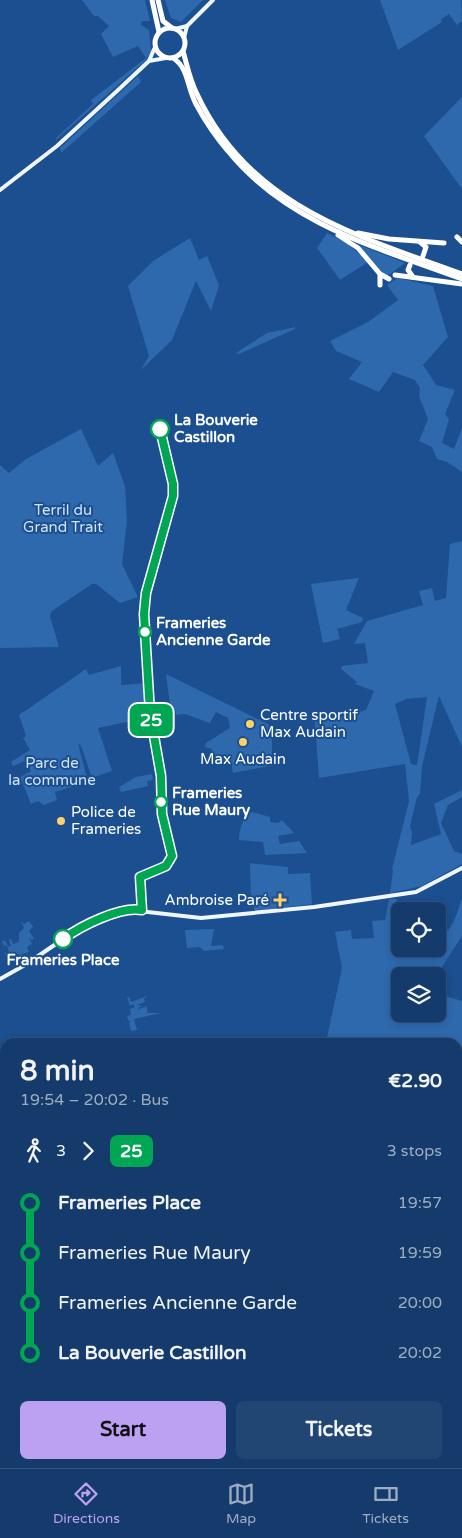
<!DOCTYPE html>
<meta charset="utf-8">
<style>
body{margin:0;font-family:"Varela Round",sans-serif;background:#214673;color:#f1f3f6;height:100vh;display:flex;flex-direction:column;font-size:19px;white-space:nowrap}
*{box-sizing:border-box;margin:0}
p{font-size:16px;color:#9dadc1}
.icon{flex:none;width:28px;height:28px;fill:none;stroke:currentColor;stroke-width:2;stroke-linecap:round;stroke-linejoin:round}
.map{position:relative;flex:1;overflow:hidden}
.details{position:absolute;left:0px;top:1038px;width:462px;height:431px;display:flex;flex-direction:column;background:#143b6b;border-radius:15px 15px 0 0;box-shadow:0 2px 8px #0003,0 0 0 1px #33557e}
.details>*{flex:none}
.badge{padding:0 10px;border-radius:8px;font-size:18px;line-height:32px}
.tools{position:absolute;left:391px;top:902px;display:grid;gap:10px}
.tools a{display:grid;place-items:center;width:55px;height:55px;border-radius:8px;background:#143b6b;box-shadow:0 2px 8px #0003,0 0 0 1px #33557e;font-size:25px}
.map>.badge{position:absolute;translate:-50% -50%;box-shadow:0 0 0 2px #fff}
.legs{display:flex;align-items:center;gap:8px;height:55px;padding:0 20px;font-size:16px}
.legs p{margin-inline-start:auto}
.overview{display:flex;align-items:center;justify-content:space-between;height:85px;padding:0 20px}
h1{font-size:28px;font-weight:700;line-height:38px}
.primary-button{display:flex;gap:10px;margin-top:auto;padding:10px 20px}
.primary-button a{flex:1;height:58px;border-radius:8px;background:#bca0f2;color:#111;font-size:20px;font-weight:700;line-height:58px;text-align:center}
.primary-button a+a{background:#214673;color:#f1f3f6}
ul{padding:0 20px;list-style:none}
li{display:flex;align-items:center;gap:18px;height:50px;font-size:19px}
li i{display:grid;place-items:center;width:8px;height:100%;margin:0 6px;background:currentColor}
li i::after{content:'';width:12px;height:12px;margin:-6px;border:4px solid;border-radius:50%;background:#143b6b}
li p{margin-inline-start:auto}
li:first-child i{background:linear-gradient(#0000 50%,currentColor 0)}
li:last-child i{background:linear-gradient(currentColor 50%,#0000 0)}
.dock{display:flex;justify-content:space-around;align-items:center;height:70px;border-top:1px solid #33557e;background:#143b6b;font-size:14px;color:#9dadc1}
.dock a{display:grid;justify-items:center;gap:2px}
.dock .active{color:#bca0f2}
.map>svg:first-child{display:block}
</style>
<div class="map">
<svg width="462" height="1468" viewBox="0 0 462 1468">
<rect width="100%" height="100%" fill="#1b4f8f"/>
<g fill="#2e69ad" fill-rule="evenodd">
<polygon points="82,0 145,0 150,21 142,21 141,25 149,30 151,51 146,60 56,140 56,138 93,104 91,100 146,58 138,46 113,57 101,34 109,26 98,16 94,16"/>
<polygon points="165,0 203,0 181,22 171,18"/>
<polygon points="380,0 461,0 462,21 457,25 462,32 449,14 441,19 442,22 398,50"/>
<polygon points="138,76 141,82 61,153 60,148"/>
<polygon points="462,97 462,189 424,136"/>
<polygon points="327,233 346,242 368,262 340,280 317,248"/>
<polygon points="190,238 199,260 207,256 219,285 211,311 196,281 172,340 141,370 149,356 128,286 153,261"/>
<polygon points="354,243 405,263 386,277"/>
<polygon points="398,278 433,286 448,337 423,365 436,385 455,390 445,414 449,419 442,443 454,449 462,428 462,472 447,462 437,459 432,447 419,441 428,419 419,396 420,388 415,380 393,372 379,392 349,379 362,362 336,351 330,341 368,322 398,300 387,285"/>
<polygon points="295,327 295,329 239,354 236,353 267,333"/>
<polygon points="81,429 98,466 113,453 125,486 127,521 122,564 138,597 120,603 96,584 92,584 52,611 50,616 59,647 0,648 0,465 9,473 26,459"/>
<path d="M462,541V747L439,696L422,766L420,794L417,797L410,826L412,832L411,845L441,834L434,804L462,790V797L448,805L441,823L454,851L462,854V864L422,886L390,893L393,871L392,869L409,801L405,764L319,778L315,722L366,710L374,691L355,684L357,682L341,669L342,666L368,663L365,643L354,644L367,621L423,605L419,591L432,588L435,601L446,598L450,544ZM427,697L417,765L411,764L395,704L406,699Z"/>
<polygon points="359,578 346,610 363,618 362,622 337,629 340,639 323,643 311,584"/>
<polygon points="121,666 121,685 148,683 151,717 98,728 112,771 92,778 81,746 78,743 88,782 55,792 57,800 44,805 38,801 31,804 20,777 31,771 25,761 13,766 11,762 30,750 23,738 26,736 19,715 86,669 89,675"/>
<polygon points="166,674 272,726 272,754 281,755 274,765 233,773 231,761 217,762 212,756 212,749 205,747 206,743 230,728 228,718 216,712 210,723 185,714 176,715 176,711 171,712"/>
<polygon points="152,774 153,780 147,781 148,786 121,792 119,787 136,777"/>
<path d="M252,812L270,817V822L278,823L282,820L294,833L278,836L280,844L299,841L307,853L265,855L263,842L239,840C239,831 243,815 252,812Z"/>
<polygon points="250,863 288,867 288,874 310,873 312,904 254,911 254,904 251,904"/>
<polygon points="389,899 397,899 395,919 400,920 400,949 438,949 438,914 448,931 454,921 462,899 462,936 436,976 400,976 400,1014 438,1014 438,994 462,1001 462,1088 458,1087 458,1042 326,1042 342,968 335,932 351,930 352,939 374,938 372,921 385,920"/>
<polygon points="21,921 24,924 29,921 33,927 29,931 34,938 32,940 29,938 32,944 27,947 29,952 22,954 24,958 19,959 18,956 20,953 17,955 17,958 15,960 11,956 12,960 7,962 7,956 4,953 9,952 7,945 4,946 2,941 5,941 9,947 11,946 9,940 11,939 13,944 19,942 19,933 24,928"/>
<polygon points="214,929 211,946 223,945 224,949 204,951 200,947 187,948 185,930"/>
<polygon points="147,996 144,999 145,1002 137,1005 142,1006 138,1008 139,1012 139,1009 147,1006 147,1013 161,1013 134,1019 137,1030 131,1031 129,1022 132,1021 129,1021 127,1016 131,1015 130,1009 135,1007 133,1004 130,1006 127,997 129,997 131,1002"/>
<polygon points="5,1269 5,1358 0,1363 0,1271 4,1272"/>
<polygon points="5,1402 5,1464 51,1464 47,1468 0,1468 0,1403"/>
</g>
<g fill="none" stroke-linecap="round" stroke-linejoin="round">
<polyline stroke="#9cc4f0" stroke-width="1" points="458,1274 462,1276"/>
<g stroke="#f0f6ff" stroke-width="4">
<polyline points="175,29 187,26 213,0"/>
<polyline points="184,38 187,26"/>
<polyline points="149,61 166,58"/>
<polyline points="0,190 57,146 117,91 149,61 155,47"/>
<polyline points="0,979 25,965 75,931 130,910 201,918 314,907 416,892 462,868"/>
<polyline points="0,1128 5,1135"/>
<polyline points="224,1464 227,1468"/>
</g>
<g stroke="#fff" stroke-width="5">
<polyline points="152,0 159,32"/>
<polyline points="158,0 163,21 172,28"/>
<circle cx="170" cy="43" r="15"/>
<path d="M183,51C187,65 190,81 197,94C249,206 355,235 462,274"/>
<path d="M173,58C189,68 187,88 196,104C205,121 216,137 228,151C287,224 378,248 462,279"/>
<polyline points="358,233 389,239 444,243"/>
<polyline points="338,235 358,248 380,274 389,279"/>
<polyline points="457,237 462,242"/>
<polyline points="420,242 426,247 423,256"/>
<polyline points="410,265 408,270 413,277"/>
<polyline points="395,275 462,284"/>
<polyline points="380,285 380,274"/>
</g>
<g stroke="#fff" stroke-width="3">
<g id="rail">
<polyline points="458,1250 462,1250"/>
<polyline points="52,1468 55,1464"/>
</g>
</g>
<use href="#rail" stroke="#1b4f8f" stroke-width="1" stroke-dasharray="4" stroke-linecap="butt"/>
</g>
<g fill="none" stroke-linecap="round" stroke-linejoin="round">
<g stroke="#fff" stroke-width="11">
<path id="line-1" d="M63,939C81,926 120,906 142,910L140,877L166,866L172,856L162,814L161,776L150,713L144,614L146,593L173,496V484L160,429"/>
</g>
<use href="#line-1" stroke="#00a651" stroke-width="8"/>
</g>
<g fill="#fff" stroke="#00a651" stroke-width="2.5">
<circle cx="160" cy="429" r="9"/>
<circle cx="145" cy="632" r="6"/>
<circle cx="161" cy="802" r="6"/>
<circle cx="63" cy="939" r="9"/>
</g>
<g fill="#ffd166" stroke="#1b4f8f" stroke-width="2">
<circle cx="250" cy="724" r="5"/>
<circle cx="243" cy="742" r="5"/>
<circle cx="61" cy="821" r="5"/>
<path d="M277.5 892.5h5v5h5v5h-5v5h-5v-5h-5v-5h5z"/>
</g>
<g text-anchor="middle" stroke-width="4" stroke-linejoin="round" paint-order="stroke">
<g font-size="15" font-weight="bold" fill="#fff" stroke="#1b4f8f" text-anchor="start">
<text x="174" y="425">La Bouverie<tspan x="174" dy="17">Castillon</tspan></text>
<text x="156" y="628">Frameries<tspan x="156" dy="17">Ancienne Garde</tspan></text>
<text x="172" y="798">Frameries<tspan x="172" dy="17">Rue Maury</tspan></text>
<text x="63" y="965" text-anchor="middle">Frameries Place</text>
</g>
<g font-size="15" fill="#cfe3fa" stroke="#1b4f8f">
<text x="63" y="515">Terril du<tspan x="63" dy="17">Grand Trait</tspan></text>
<text x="52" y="768">Parc de<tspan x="52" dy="17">la commune</tspan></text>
</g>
<g font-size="15" fill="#fff" stroke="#1b4f8f" text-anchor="start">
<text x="260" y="720">Centre sportif<tspan x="260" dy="17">Max Audain</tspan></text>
<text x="243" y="764" text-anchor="middle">Max Audain</text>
<text x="71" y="817">Police de<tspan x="71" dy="17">Frameries</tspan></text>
<text x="269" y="905" text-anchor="end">Ambroise Paré</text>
</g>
</g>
</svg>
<div class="tools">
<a><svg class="icon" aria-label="locate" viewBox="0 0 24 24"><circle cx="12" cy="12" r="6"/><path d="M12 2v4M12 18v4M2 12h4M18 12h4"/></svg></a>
<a><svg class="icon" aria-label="layers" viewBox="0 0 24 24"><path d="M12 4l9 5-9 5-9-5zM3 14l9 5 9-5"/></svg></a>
</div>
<b class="badge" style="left:151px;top:720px;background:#00a651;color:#fff">25</b>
<section class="details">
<div class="overview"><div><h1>8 min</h1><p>19:54 – 20:02 · Bus</p></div><b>€2.90</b></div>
<div class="legs"><svg class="icon" aria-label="walk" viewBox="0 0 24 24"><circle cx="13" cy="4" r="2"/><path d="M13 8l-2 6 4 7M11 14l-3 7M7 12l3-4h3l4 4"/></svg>3<svg class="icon" aria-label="forward" viewBox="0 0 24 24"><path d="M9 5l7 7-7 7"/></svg><b class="badge" style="background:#00a651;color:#fff">25</b><p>3 stops</p></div>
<ul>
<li><i style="color:#00a651"></i><b>Frameries Place</b><p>19:57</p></li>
<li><i style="color:#00a651"></i><span>Frameries Rue Maury</span><p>19:59</p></li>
<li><i style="color:#00a651"></i><span>Frameries Ancienne Garde</span><p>20:00</p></li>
<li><i style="color:#00a651"></i><b>La Bouverie Castillon</b><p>20:02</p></li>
</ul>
<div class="primary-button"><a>Start</a><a>Tickets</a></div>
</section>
</div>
<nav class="dock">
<a class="active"><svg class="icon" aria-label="directions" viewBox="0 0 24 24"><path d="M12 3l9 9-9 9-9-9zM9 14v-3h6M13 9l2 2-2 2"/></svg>Directions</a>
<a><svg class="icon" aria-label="map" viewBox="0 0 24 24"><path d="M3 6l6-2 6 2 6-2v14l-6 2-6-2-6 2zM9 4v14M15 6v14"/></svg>Map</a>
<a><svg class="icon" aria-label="tickets" viewBox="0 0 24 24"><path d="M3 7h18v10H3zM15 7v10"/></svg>Tickets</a>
</nav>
